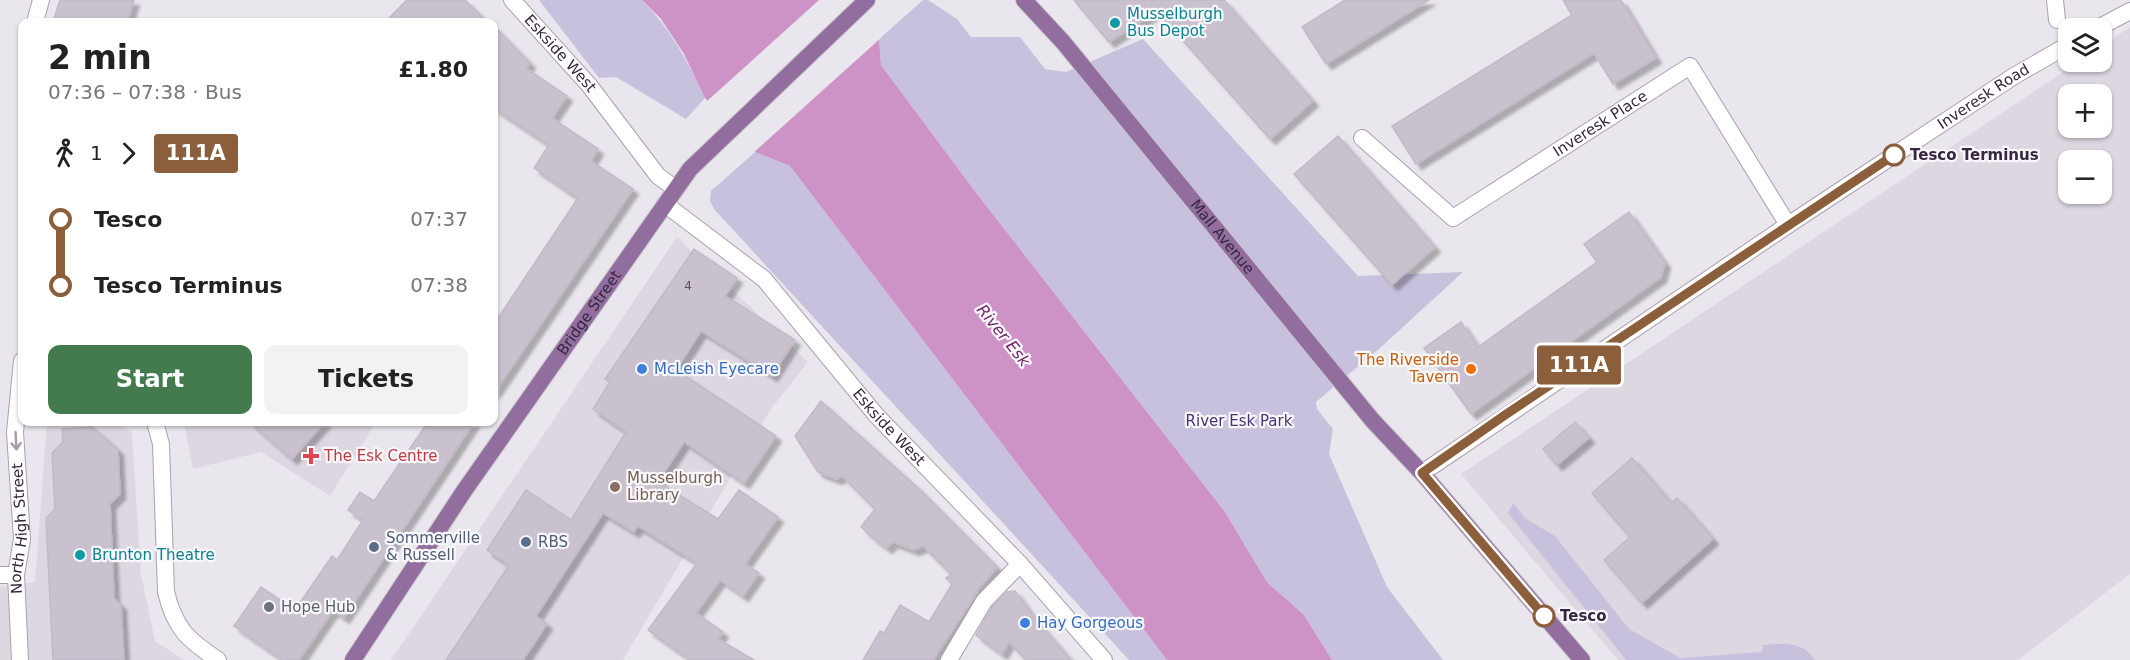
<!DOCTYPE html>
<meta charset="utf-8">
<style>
body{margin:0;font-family:"DejaVu Sans",sans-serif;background:#f2f2f2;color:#222;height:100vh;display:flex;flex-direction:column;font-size:22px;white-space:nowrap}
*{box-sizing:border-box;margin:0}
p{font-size:20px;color:#767676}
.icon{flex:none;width:33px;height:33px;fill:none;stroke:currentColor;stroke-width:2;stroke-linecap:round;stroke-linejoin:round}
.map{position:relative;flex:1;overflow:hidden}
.drawer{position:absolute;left:18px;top:18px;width:480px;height:408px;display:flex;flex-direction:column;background:#fff;border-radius:12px;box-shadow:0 2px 4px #0004}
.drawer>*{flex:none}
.badge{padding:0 12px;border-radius:4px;font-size:21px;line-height:39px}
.tools{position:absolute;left:2058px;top:18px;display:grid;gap:12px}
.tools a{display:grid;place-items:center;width:54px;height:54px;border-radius:12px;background:#fff;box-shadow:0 2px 4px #0004;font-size:30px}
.map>.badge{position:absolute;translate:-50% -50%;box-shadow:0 0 0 3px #fff}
.legs{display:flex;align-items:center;gap:9px;height:66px;padding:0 30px;font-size:20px}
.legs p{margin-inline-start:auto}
.overview{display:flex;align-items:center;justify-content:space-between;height:102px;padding:0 30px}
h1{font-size:33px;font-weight:700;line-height:45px}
.action{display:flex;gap:12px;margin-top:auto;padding:12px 30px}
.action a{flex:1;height:69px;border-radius:12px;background:#437b4f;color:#fff;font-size:24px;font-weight:700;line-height:69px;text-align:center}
.action a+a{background:#f2f2f2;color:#222}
ul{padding:0 30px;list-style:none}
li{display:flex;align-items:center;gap:21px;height:66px;font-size:22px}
li i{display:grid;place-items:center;width:9px;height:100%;margin:0 8px;background:currentColor}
li i::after{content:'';width:15px;height:15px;margin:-8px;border:4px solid;border-radius:50%;background:#fff}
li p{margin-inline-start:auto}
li:first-child i{background:linear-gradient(#0000 50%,currentColor 0)}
li:last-child i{background:linear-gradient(currentColor 50%,#0000 0)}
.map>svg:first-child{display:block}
</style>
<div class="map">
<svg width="2130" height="660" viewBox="0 0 2130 660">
<defs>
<filter id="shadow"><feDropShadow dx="5.5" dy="5.5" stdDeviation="1.5" flood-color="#0004"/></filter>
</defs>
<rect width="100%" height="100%" fill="#eae6ee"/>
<g fill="#ddd7e2" fill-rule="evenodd">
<path d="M2130,27V574L2018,660H1618L1461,474L2078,62H2102V46ZM2068,94H2102V128H2068ZM2068,160H2102V194H2068Z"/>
<polygon points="677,237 808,362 771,409 623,660 391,660"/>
<polygon points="47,422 121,422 132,434 141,574 155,641 184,660 0,660 0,587 35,582"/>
<polygon points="184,422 376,422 330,496 261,452 193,469"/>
</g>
<g fill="#c8c1dd">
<path d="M539,0H642C670,29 688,61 705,98L686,119L616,77L599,78Z"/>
<polygon points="923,0 928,0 957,19 971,37 1020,37 1045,69 1066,72 1143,39 1358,276 1463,272 1380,348 1316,402 1317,409 1333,429 1329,454 1387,587 1443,660 1332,660 1304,615 1267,582 1225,512 977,194 881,65 879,39"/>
<polygon points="755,152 790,166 1167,660 1129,660 714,209 710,201 711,191"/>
<path d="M1513,503L1525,518L1555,536L1629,629L1680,658L1762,652L1763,645C1783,643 1803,641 1815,660H1626L1508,513Z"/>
</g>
<polygon fill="#ce93c6" points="642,0 847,0 879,39 881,65 977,194 1225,512 1267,582 1304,615 1332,660 1167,660 790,166 755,152 705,98 684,54 661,19"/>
<polygon fill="#eae6ee" points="819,0 851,0 882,37 752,154 706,102"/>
<g fill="#c9c2ce" stroke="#c1b9c7" stroke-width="1.5" filter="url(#shadow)">
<polygon points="60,0 134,0 127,22 53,22"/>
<polygon points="407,0 465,0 487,22 385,22"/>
<polygon points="1074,0 1224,0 1313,101 1270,139 1157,11 1109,42"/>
<polygon points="1345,0 1429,0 1326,64 1302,27"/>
<polygon points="1563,0 1621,0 1656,58 1613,84 1594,53 1416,164 1392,126 1572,15"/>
<polygon points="494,26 530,63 526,68 567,96 552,118 598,149 591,161 633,189 494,393 494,324 578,198 534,168 549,145 494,108"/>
<polygon points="1338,136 1435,247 1392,285 1294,174"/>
<polygon points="1629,212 1665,263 1661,277 1471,414 1424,348 1461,322 1478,347 1597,262 1584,244"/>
<polygon points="694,249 737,278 725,296 795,340 772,376 701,331 676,370 776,436 744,483 684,442 658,482 718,519 739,490 778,517 745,564 759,573 743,596 720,580 696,613 723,632 718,639 754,660 691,660 648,630 697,563 638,526 634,532 603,513 536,616 547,624 523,660 446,660 509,565 487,550 526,490 571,520 626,432 593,409 610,382 605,379"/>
<polygon points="821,401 918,488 997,567 973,595 976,594 933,660 863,660 880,631 884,633 900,605 929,622 952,584 946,578 951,574 923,546 914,550 893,542 887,548 873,538 861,527 875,509 842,476 836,479 818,472 795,436"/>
<polygon points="250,422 325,422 292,459"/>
<polygon points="428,422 474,422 344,618 333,610 299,660 283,660 234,626 261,587 295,610 332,556 337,560 363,520 348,510 360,492 374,501"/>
<polygon points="1575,422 1589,438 1557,465 1543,449"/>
<polygon points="93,427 118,450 120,494 110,504 114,598 121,605 124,660 53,660 46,518 55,509 52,453 63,442 62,429"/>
<polygon points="1632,458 1671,503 1677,498 1713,539 1642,603 1604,560 1630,537 1592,493"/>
<polygon points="1015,591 1033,616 1071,660 1026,660 1009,642 1002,654 976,635 992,607 1007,592"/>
</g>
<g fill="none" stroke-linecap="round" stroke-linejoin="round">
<g stroke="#aaa1af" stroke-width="18">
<g id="minor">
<path id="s1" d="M512,0L589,85L658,176L676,189"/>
<polyline points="2055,0 2057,20"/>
<polyline points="35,22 41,0"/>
<polyline points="2098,28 2130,11"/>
<path id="s2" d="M1362,138L1453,218L1690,66L1788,225"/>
<path id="s3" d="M665,204L764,279L876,415L1020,564L1104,660"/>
<path d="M155,422L161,444L166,592C175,629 188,640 218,660"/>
<path id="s4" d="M1422,473L1788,225L2014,76L2068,45"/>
<polyline points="0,575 16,575"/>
<path id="s5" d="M20,660L16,575L22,539L15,432L22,361"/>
<polyline points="949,660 984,601 1020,564"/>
</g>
</g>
<g stroke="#c7c2c9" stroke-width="18">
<g id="primary">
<path id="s6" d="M1024,0L1063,42L1373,421L1422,473L1582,660"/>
<path id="s7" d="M353,660L464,491L690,169L867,0"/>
</g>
</g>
<use href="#minor" stroke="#fff" stroke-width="16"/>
<use href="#primary" stroke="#926e9f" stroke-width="16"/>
</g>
<defs><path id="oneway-shaft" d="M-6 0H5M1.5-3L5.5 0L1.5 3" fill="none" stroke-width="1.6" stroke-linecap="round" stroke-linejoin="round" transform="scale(1.5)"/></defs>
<use stroke="#a59da9" href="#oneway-shaft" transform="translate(16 441) rotate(87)"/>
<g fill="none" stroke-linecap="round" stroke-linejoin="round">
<g stroke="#fff" stroke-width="14">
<polyline id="line-1" points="1544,616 1422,473 1505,415 1894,155"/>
</g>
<use href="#line-1" stroke="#8b5e3c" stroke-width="9"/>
</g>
<g fill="#0f9aa8" stroke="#f8f7fa" stroke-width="2">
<circle cx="1115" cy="23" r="6"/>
<circle cx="80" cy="555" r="6"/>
</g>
<g fill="#fff" stroke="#8b5e3c" stroke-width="3">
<circle cx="1894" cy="155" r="10"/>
<circle cx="1544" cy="616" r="10"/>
</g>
<g fill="#3f7fe0" stroke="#f8f7fa" stroke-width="2">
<circle cx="642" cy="369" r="6"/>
<circle cx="1025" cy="623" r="6"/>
</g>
<circle fill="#e8710a" stroke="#f8f7fa" stroke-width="2" cx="1471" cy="369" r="6"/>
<path fill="#e0444e" stroke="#f8f7fa" stroke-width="2" d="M308 447h6v6h6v6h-6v6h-6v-6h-6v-6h6z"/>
<circle fill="#8d6e63" stroke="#f8f7fa" stroke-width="2" cx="615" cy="487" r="6"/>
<g fill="#5c6f8a" stroke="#f8f7fa" stroke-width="2">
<circle cx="526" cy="542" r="6"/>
<circle cx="374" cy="547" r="6"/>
</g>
<circle fill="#6b7280" stroke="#f8f7fa" stroke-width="2" cx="269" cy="607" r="6"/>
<g text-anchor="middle" stroke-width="4.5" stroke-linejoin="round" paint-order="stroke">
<g font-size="12" fill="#5c4d63">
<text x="688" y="290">4</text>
</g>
<g font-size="15" fill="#0d838f" stroke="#f8f7fa" text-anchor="start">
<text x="1127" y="19">Musselburgh<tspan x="1127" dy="17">Bus Depot</tspan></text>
<text x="92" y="560">Brunton Theatre</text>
</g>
<g font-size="15" fill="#37263f" stroke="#f8f7fa">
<text dy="5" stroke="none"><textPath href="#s1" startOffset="72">Eskside West</textPath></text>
<text dy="5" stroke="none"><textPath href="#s4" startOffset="676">Inveresk Road</textPath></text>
<text dy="5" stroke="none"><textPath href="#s2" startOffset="296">Inveresk Place</textPath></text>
<text dy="5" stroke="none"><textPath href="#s6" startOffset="309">Mall Avenue</textPath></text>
<text dy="5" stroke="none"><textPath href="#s7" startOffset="420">Bridge Street</textPath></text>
<text dy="5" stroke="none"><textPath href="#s3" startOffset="318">Eskside West</textPath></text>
<text dy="5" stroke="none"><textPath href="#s5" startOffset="132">North High Street</textPath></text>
</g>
<g font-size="15" font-weight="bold" fill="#37263f" stroke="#f8f7fa" text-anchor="start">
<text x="1910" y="160">Tesco Terminus</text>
<text x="1560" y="621">Tesco</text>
</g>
<g font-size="15" fill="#c56008" stroke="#f8f7fa" text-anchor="end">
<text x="1459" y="365">The Riverside<tspan x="1459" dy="17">Tavern</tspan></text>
</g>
<g font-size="15" fill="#366cbe" stroke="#f8f7fa" text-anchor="start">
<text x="654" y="374">McLeish Eyecare</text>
<text x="1037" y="628">Hay Gorgeous</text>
</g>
<g font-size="15" fill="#4a3373" stroke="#f8f7fa">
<text x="1239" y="426">River Esk Park</text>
</g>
<g font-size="15" fill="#be3a42" stroke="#f8f7fa" text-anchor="start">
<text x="324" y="461">The Esk Centre</text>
</g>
<g font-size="15" fill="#785e54" stroke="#f8f7fa" text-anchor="start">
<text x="627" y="483">Musselburgh<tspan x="627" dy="17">Library</tspan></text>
</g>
<g font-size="15" fill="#4e5e75" stroke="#f8f7fa" text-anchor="start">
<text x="386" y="543">Sommerville<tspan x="386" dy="17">&amp; Russell</tspan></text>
<text x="538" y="547">RBS</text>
</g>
<g font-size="15" fill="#5b616d" stroke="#f8f7fa" text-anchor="start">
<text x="281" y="612">Hope Hub</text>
</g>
<g font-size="16" font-style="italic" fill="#76246b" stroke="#f8f7fa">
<text transform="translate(1004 335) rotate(51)" y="6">River Esk</text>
</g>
</g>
</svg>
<div class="tools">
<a><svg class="icon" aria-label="layers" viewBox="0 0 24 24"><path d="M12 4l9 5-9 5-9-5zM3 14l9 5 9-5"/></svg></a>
<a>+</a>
<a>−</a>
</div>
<b class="badge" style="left:1579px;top:365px;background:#8b5e3c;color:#fff">111A</b>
<section class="drawer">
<div class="overview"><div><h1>2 min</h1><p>07:36 – 07:38 · Bus</p></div><b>£1.80</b></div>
<div class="legs"><svg class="icon" aria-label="walk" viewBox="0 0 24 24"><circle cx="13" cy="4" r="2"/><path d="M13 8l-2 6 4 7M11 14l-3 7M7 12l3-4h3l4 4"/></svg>1<svg class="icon" aria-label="forward" viewBox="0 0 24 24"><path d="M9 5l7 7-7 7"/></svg><b class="badge" style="background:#8b5e3c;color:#fff">111A</b></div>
<ul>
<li><i style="color:#8b5e3c"></i><b>Tesco</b><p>07:37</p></li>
<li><i style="color:#8b5e3c"></i><b>Tesco Terminus</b><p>07:38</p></li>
</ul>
<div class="action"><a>Start</a><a>Tickets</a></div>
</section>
</div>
